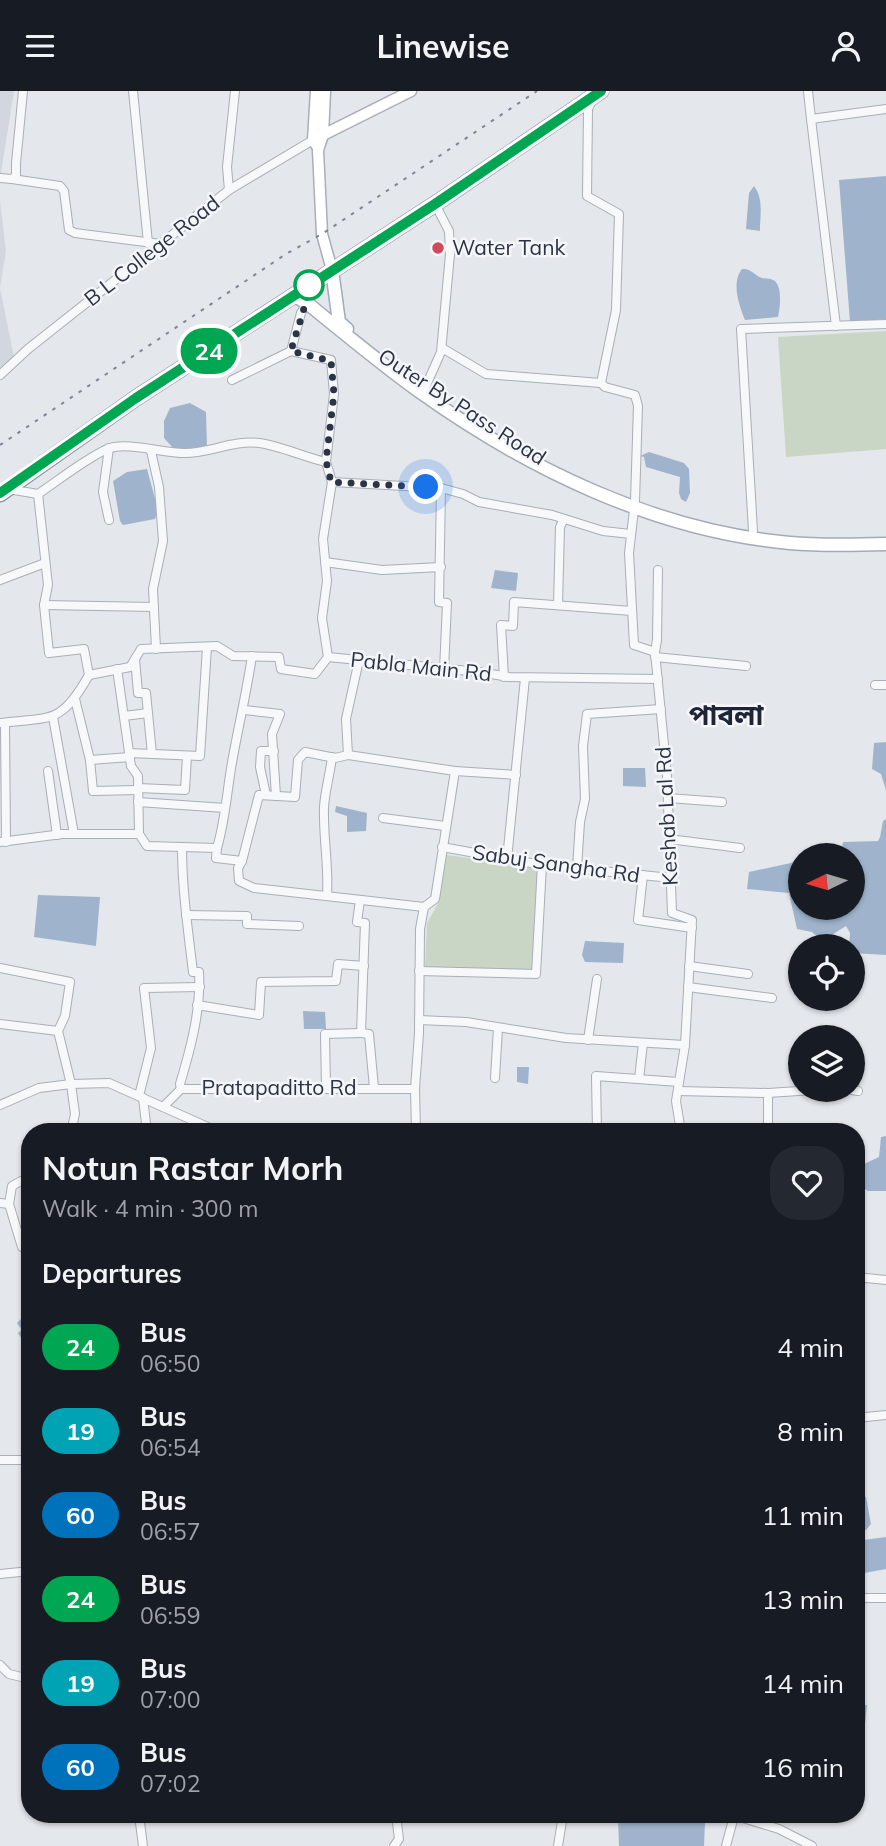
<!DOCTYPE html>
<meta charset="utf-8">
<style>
body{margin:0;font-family:Mulish,"Noto Sans Bengali",sans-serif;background:#242831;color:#f1f3f6;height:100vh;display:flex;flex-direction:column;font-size:26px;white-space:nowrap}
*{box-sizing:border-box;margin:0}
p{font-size:23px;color:#9ea1a6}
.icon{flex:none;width:38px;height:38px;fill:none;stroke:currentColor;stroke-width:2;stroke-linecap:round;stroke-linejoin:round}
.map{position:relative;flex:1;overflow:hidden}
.panel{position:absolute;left:21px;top:1032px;width:844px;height:700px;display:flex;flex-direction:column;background:#171b24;border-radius:28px;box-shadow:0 2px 5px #0004}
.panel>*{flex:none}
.badge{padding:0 14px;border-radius:23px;font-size:24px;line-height:46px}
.needle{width:46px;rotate:265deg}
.controls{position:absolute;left:788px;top:752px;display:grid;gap:14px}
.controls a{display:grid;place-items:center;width:77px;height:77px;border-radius:50%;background:#171b24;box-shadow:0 2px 5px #0004;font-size:35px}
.you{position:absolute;width:35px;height:35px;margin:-18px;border:5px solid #fff;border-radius:50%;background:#1a73e8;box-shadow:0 0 0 10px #1a73e833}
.map>.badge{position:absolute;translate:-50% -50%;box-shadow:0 0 0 4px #fff}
h2{padding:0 21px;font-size:26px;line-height:63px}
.round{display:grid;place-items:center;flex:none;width:74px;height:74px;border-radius:28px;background:#242831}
.head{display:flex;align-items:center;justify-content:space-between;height:119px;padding:0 21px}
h1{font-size:33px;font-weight:700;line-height:52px}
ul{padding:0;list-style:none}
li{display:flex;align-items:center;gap:21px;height:84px;padding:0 21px}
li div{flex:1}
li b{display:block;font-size:26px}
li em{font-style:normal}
li .badge{min-width:77px;font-weight:700;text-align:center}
header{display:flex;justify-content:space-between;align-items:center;height:91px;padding:0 21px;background:#171b24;font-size:32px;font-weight:700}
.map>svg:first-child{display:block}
</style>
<header><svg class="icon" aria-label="menu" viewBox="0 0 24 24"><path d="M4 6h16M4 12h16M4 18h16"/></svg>Linewise<svg class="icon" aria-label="person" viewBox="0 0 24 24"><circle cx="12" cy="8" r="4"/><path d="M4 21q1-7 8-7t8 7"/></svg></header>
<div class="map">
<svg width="886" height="1755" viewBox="0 0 886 1755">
<rect width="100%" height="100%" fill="#e4e7ec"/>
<g fill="#d2d6de">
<polygon points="0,0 14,0 0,88"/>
<polygon points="0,110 6,160 0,197"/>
<polygon points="0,197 15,271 0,284"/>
</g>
<g fill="#c9d6c5">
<polygon points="886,240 886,358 786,366 778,246"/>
<polygon points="446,764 538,776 533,880 425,876 427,832 439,811"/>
</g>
<g fill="#9fb4cc">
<polygon points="886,85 886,228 850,231 839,89"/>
<path d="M754,95C764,108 760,125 760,140L746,138L749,102Z"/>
<path d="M742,178C751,177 754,184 762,187C766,188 770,187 773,189C783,193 780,218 778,226L745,229C739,214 731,192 742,178Z"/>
<polygon points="190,312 206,321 207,356 174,358 164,347 164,330 170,317"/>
<polygon points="649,361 684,372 689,378 690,402 686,411 681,408 679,402 680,386 646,376 644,366 640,365"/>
<polygon points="147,378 158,419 155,428 123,434 120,430 113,390 127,381"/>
<polygon points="495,479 518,482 516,500 491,497"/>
<polygon points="886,651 886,699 881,683 872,678 874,652"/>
<polygon points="623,677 645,677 646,696 623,695"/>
<polygon points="336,715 367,722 366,740 347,741 347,725 335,721"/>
<polygon points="886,728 886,864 852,862 852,856 849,856 850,842 846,835 830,845 819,847 812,841 797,838 789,802 747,798 749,781 791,772 800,767 800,817 852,817 852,765 841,765 843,751 878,750 880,746 883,730"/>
<polygon points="38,804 100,806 96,855 34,846"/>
<polygon points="585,850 624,852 623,872 585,871 582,864"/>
<polygon points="303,920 325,921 326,938 304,938"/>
<polygon points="517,976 529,976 528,993 517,991"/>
<polygon points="886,1045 886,1100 868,1100 865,1098 864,1073 879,1066 881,1046"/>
<polygon points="26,1223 30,1224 30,1248 22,1248 18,1242 22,1239 17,1232"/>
<polygon points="856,1404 866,1406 871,1433 866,1439 856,1439"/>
<polygon points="886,1446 886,1478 859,1483 856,1473 856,1450"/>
<polygon points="856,1614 867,1614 864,1643 856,1642"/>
<polygon points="618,1724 721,1724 719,1731 705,1731 704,1755 619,1755"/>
</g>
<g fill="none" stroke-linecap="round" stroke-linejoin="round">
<g stroke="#a9aeb7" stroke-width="10">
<g id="street">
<polyline points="133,0 148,152"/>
<polyline points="808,0 811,28 886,18"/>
<polyline points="593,7 588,18 587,105 619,123 616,219 601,292 605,296 635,304 638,315 635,410 629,462 634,554 655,561 667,685 672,822 692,829 685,954 676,1010 681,1041"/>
<polyline points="811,28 836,235"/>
<polyline points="0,87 12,88 16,85 16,72 23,0"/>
<polyline points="12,88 60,95 64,100 69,139 75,142 161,153"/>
<polyline points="229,99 227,76 235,0"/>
<polyline points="442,257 486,283 601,292"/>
<polyline points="291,260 331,269 334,303 326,371 332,391 323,448 327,490 322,527 328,566"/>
<polyline points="0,284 28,258 229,99 313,49"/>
<polyline points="232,289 291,260 301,222 307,212"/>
<polyline points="425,297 441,261 450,163 449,140 435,113"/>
<polyline points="109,357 103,401 109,429"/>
<polyline points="151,360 159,396 163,450 153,498 156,558"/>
<polyline points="332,391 441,397 463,403 479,411 552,424 603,440 631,443"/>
<polyline points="441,397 439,511 447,512 444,579"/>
<path d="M8,398L38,403C56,391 92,363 110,357C128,351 163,362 185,362C210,362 233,349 259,352C281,355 304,366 326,371"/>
<polyline points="38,403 48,494 44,514 49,562 84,558 89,584"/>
<polyline points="753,440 741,238 886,233"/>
<polyline points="325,471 382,479 441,476"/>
<polyline points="0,489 45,472"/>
<polyline points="44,514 154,516"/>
<polyline points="558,514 560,436 564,428"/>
<polyline points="655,561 657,549 658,479"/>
<polyline points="328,566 479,581 509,586 658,588"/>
<polyline points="655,566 746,575"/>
<polyline points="135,568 138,602 146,602 152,663"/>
<polyline points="117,578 131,675 138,685 139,743"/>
<polyline points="89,584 130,576 141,558 217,555 233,565 279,566 281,578 315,583 328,566"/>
<polyline points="504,586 501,534 513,535 514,511 632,520"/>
<polyline points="875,594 886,594"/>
<polyline points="75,608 90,669 93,700 138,699"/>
<polyline points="244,619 280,623 272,643 276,705"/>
<polyline points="124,625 148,622"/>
<polyline points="53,626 74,743"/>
<path d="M1,632C53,626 61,633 89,584"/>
<polyline points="5,632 6,751"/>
<polyline points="129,662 200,665 207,556"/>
<polyline points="90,669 130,666"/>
<polyline points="48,680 57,744"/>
<polyline points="455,680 516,684"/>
<polyline points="138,697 185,699 187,665"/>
<polyline points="266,704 260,676 261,660 274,660"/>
<polyline points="668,707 722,711"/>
<polyline points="138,711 225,717"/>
<polyline points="383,727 445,735"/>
<polyline points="139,743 147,755 217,757 216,767 242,770 238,777 239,790 254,797 424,816 435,808 455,680 348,664 346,628 359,569"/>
<polyline points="669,748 740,757"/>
<polyline points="0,751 62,743 139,743"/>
<polyline points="442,756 542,774 671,787"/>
<path d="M217,757C226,727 227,697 233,666C239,633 247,599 252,565"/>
<polyline points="507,768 525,587"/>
<polyline points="242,770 259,704 295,706 298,669 305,661 335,667 348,664"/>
<polyline points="577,777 580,731 585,708 583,655 587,623 661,618"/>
<polyline points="643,784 638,829 692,837"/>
<path d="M327,805C329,775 323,746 324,716C325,700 330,683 332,666"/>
<polyline points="360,809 357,831 365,832 361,942 369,943 374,997"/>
<polyline points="186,824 247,825 247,833 299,835"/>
<polyline points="689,875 748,883"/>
<polyline points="0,877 70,891 65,925 58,940 71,993 75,1023 71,1041"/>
<polyline points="419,880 536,883 542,774"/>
<polyline points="688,896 772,907"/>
<polyline points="197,914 259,924 261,891 336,890 338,873 364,875"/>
<polyline points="419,929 466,931 566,947 685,954"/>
<polyline points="0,933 58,940"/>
<polyline points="588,949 597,888"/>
<polyline points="495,987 498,937"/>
<polyline points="639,988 643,952"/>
<polyline points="326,997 325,943 361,942"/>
<path d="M181,998L180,993C191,956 201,919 199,881H193C188,839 182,798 182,756"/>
<polyline points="852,999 858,1000"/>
<polyline points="678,1000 768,1002 768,1039"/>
<polyline points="768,1002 814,999"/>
<polyline points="139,1005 151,957 144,897 200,896"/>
<polyline points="143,1007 147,1041"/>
<polyline points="0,1014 39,997 71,993 109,992 219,1041"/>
<polyline points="163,1016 181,998 415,998"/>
<polyline points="416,1041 415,998 419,942 420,838 424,816"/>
<polyline points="597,1041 596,985 679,991"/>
<polyline points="0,1112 9,1113 22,1156"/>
<polyline points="9,1113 12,1095 21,1090 30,1091"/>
<polyline points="856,1186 886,1189"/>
<polyline points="856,1327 886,1324"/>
<polyline points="0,1369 30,1369"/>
<polyline points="0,1483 30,1480"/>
<polyline points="856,1507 886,1507"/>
<polyline points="0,1574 9,1583 30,1588"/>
<polyline points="139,1724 143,1755"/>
<polyline points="733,1724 779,1738 812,1755"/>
<polyline points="394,1755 399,1748 396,1724"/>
<polyline points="558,1755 563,1724"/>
<polyline points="726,1755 734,1725"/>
</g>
</g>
<g stroke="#a9aeb7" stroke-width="13">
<g id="secondary">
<polyline points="325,0 323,44 318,59 322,143 332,179"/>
<polyline points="313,49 411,0"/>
<polyline points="316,54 313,49 316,0"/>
</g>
</g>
<g stroke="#a3abb8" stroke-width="15">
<g id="primary">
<polyline points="332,179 339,231 347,238"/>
<path d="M293,204L307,212C344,242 381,273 420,301C528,378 656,440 790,452C822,455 854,454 886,453"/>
</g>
</g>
<g stroke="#8b94a3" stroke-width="17">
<polyline id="highway" points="0,403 136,307 435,113 601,0"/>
</g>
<use href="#street" stroke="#f7f8fa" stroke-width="8"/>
<use href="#secondary" stroke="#fff" stroke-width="10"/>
<use href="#primary" stroke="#fff" stroke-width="12"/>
<use href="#highway" stroke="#fff" stroke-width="14"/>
<polyline stroke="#7d8696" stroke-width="2" stroke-dasharray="3.5 7" stroke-linecap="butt" points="0,354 286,163 322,143 537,0"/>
</g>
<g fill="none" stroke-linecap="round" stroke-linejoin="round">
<g stroke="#fff" stroke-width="16">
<polyline id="line" points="0,402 136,307 435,113 601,0"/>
</g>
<use href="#line" stroke="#00a651" stroke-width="10"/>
<path stroke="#2b3445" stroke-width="7" stroke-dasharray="0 12.6" d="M309,194C306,216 297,238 291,260L331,270L334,303L326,370L331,391L426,396"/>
</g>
<circle fill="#d1495b" stroke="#f4f6f9" stroke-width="2.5" cx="438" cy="157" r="7"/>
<circle fill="#fff" stroke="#00a651" stroke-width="3.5" cx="309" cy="194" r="14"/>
<g text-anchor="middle" stroke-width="5" stroke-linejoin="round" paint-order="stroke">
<g font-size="21" fill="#2b3445" stroke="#f4f6f9" text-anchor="start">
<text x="452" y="164">Water Tank</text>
</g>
<g font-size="21" fill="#2b3445" stroke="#f4f6f9">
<text transform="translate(152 160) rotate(-38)" y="7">B L College Road</text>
<text transform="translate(462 316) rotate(33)" y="7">Outer By Pass Road</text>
<text transform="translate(421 576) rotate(6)" y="7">Pabla Main Rd</text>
<text transform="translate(667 725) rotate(-93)" y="7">Keshab Lal Rd</text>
<text transform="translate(556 773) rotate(8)" y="7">Sabuj Sangha Rd</text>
<text x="279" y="1004">Pratapaditto Rd</text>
</g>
<g font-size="28" font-weight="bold" fill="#1d2536" stroke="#f4f6f9">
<text x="726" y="634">পাবলা</text>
</g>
</g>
</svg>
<div class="controls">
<a><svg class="needle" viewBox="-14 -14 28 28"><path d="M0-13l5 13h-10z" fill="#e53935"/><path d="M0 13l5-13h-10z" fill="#9ea1a6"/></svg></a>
<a><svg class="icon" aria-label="locate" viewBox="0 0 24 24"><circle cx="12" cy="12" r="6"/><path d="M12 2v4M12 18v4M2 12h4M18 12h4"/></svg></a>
<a><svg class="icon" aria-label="layers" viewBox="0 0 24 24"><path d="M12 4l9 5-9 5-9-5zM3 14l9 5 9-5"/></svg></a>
</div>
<div class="you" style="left:426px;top:396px"></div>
<b class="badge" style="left:209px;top:260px;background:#00a651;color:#fff">24</b>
<section class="panel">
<div class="head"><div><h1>Notun Rastar Morh</h1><p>Walk · 4 min · 300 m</p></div><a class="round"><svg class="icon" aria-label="heart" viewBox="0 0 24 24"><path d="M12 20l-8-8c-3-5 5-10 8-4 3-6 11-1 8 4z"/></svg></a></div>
<h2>Departures</h2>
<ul>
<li><span class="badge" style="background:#00a651;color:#fff">24</span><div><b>Bus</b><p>06:50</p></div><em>4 min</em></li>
<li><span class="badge" style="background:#00a3b4;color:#fff">19</span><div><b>Bus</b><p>06:54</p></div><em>8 min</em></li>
<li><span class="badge" style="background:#0072bc;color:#fff">60</span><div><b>Bus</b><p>06:57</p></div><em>11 min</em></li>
<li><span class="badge" style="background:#00a651;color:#fff">24</span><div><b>Bus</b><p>06:59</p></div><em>13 min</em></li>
<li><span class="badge" style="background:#00a3b4;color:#fff">19</span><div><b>Bus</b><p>07:00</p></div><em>14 min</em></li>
<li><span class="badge" style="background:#0072bc;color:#fff">60</span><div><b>Bus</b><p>07:02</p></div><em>16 min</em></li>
</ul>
</section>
</div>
